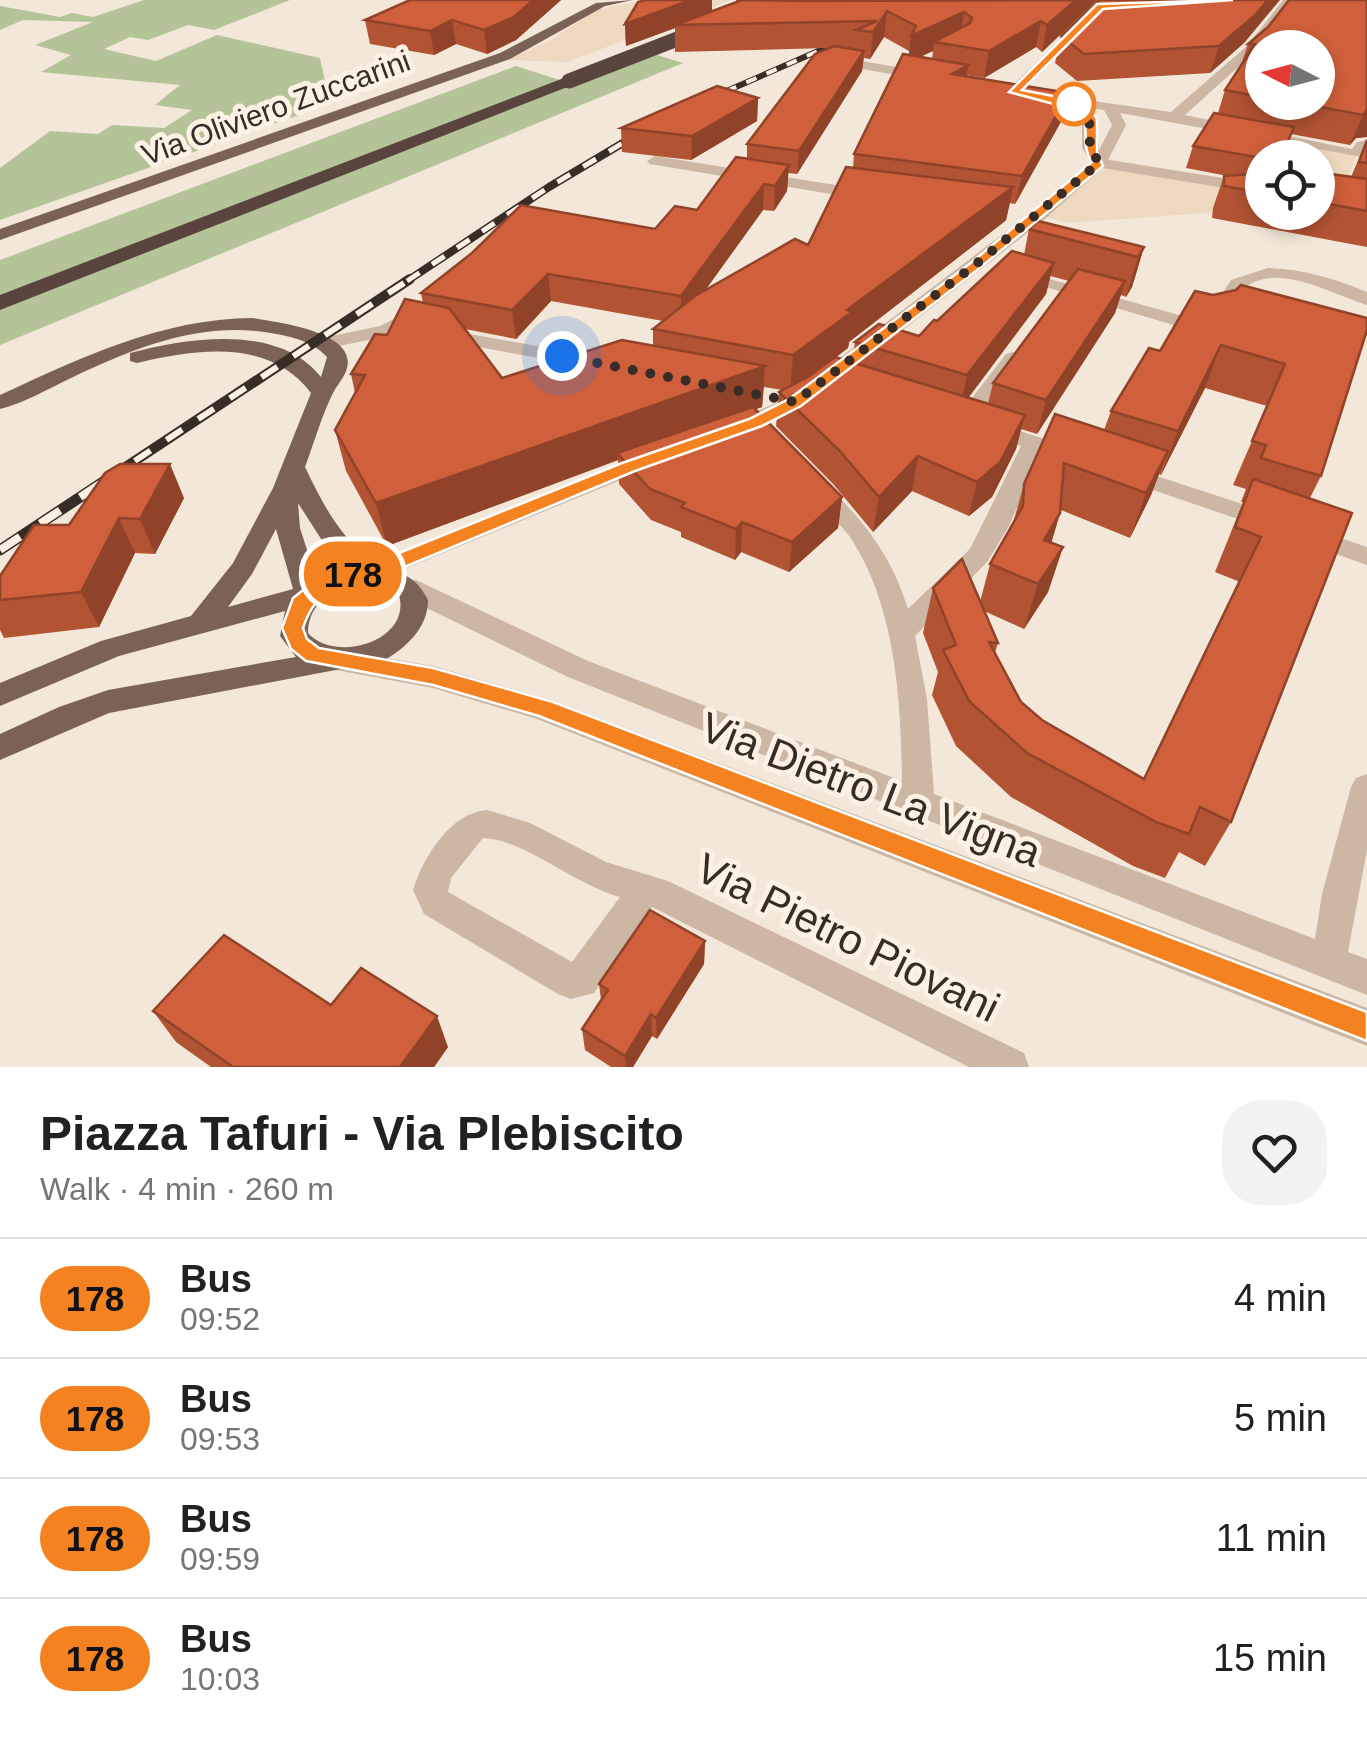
<!DOCTYPE html>
<meta charset="utf-8">
<style>
body{margin:0;font-family:Helvetica,sans-serif;background:#f2f2f2;color:#202124;height:100vh;display:flex;flex-direction:column;font-size:38px;white-space:nowrap}
*{box-sizing:border-box;margin:0}
p{font-size:32px;color:#757577}
.icon{flex:none;width:55px;height:55px;fill:none;stroke:currentColor;stroke-width:2;stroke-linecap:round;stroke-linejoin:round}
.map{position:relative;height:1067px;overflow:hidden}
.sheet{display:flex;flex-direction:column;background:#fff;flex:1}
.sheet>*{flex:none}
.badge{padding:0 20px;border-radius:32px;font-size:35px;line-height:65px}
.needle{width:65px;rotate:276deg}
.buttons{position:absolute;left:1245px;top:30px;display:grid;gap:20px}
.buttons a{display:grid;place-items:center;width:90px;height:90px;border-radius:50%;background:#fff;box-shadow:0 5px 15px #0003;font-size:50px}
.you{position:absolute;width:50px;height:50px;margin:-25px;border:8px solid #fff;border-radius:50%;background:#1a73e8;box-shadow:0 0 0 15px #1a73e833}
.map>.badge{position:absolute;translate:-50% -50%;box-shadow:0 0 0 5px #fff}
.round{display:grid;place-items:center;flex:none;width:105px;height:105px;border-radius:40px;background:#f2f2f2}
.summary{display:flex;align-items:center;justify-content:space-between;height:170px;padding:0 40px}
h1{font-size:48px;font-weight:700;line-height:75px}
ul{padding:0;list-style:none}
li{display:flex;align-items:center;gap:30px;height:120px;padding:0 40px;border-top:2px solid #e0e0e0}
li div{flex:1}
li b{display:block;font-size:38px}
li em{font-style:normal}
li .badge{min-width:110px;font-weight:700;text-align:center}
.map>svg:first-child{display:block}
</style>
<div class="map">
<svg width="1367" height="1067" viewBox="0 0 1367 1067">
<rect width="100%" height="100%" fill="#f3e7d9"/>
<g fill="#b4c398">
<polygon points="144,0 290,0 214,30 188,25 148,40 130,37 104,49 156,61 217,35 320,58 330,104 0,220 0,168 50,131 98,134 112,125 164,128 192,110 155,105 180,85 41,72 71,55 35,45 93,22 23,20 0,30 0,6 60,17 72,13 93,17"/>
<polygon points="657,55 683,63 0,345 0,260 516,66 575,85"/>
</g>
<g fill="#edd9bf">
<polygon points="646,0 731,0 567,62 507,60 546,43 596,10"/>
<polygon points="1295,141 1357,154 1338,205 1318,202 1318,158 1289,158"/>
<polygon points="1102,158 1262,185 1262,209 1066,223 1039,215"/>
</g>
<g fill="none" stroke-linecap="round" stroke-linejoin="round">
<g fill="#ccb7a4" fill-rule="evenodd">
<polygon points="1101,0 1113,0 1020,94 1010,94 1010,88"/>
<path d="M1283,0H1295L1256,51L1185,115L1352,149L1357,142L1367,140L1362,157L1120,113L1126,125L1108,160L1262,184V194L1102,168L1045,219L803,408L742,435H726L723,430L726,425L787,398L1033,211L1091,162L1082,148V116L1064,104L1029,98V92L1171,112L1248,45ZM1089,108L1104,110L1112,125L1099,150L1096,114Z"/>
<polygon points="832,56 926,72 933,76 926,80 827,63 827,57"/>
<polygon points="655,156 867,190 875,195 867,200 650,164 647,161"/>
<path d="M1268,268C1303,269 1335,279 1367,292V305C1332,295 1272,257 1239,293C1231,302 1227,316 1220,327L1197,332L1008,276L1017,270L1197,320L1206,318L1231,280Z"/>
<polygon points="417,307 424,309 424,317 393,335 324,349 314,343 317,339 380,326"/>
<polygon points="441,329 599,357 609,363 599,369 434,339 431,335"/>
<polygon points="1013,352 1023,358 974,426 958,426 955,421 958,416 1006,354"/>
<path d="M986,420L1079,450L1082,455L1071,462L1041,453L1009,526L988,561L915,636L927,699L934,794L1315,939L1322,894L1351,787L1356,778L1367,774V850L1348,952L1367,959V995L568,677L398,594L394,587L398,580H416L588,661L902,781C901,702 896,609 852,540C839,520 818,507 805,488L809,483H825C864,521 892,556 908,609L970,549L1021,446L978,432L975,427Z"/>
<polygon points="649,453 661,460 657,465 380,579 362,579 358,573 362,567"/>
<polygon points="1123,465 1279,516 1282,522 1270,530 1115,477 1111,472 1115,467"/>
<polygon points="1308,527 1367,547 1367,565 1299,541 1295,535 1299,529"/>
<polygon points="335,649 433,666 554,701 1367,1008 1367,1046 537,719 433,688 325,668 321,660 325,652"/>
<path d="M487,810L530,823L606,862L668,881L1024,1053L1029,1067H969L652,907L594,993L571,999L558,994L424,914L413,890C424,856 450,813 487,810ZM483,838C523,839 575,885 620,897L572,962L448,892L451,878Z"/>
</g>
<g fill="#7a6256" fill-rule="evenodd">
<polygon points="633,0 605,6 510,59 0,240 0,229 500,53 596,3"/>
<path d="M253,318C275,322 357,331 347,368C345,377 336,386 332,395C321,418 314,443 305,467C321,500 337,533 367,557C392,577 411,566 428,600C428,628 406,648 383,661L109,713L0,760V734L59,707L108,690L296,657L280,636L285,611L119,656L0,706V683L101,641L191,616L233,563L273,488L311,393C270,338 197,349 137,363L130,361V353C187,338 279,323 321,377L327,357C312,341 293,337 271,333C200,321 134,348 71,378C48,389 24,403 0,409V395C83,357 160,319 253,318ZM298,503L325,545L345,566L316,578L300,528ZM276,529L293,589L228,607L252,574ZM369,582L389,586L399,595C412,641 335,664 308,633C308,600 339,585 369,582Z"/>
</g>
<polygon fill="#59453d" fill-rule="evenodd" points="569,76 575,78 575,84 0,310 0,295"/>
<g stroke="#372c26" stroke-width="6">
<polyline id="rail-far3" points="706,100 848,38"/>
</g>
<g stroke="#372c26" stroke-width="8">
<polyline id="rail-far2" points="407,281 549,187 643,131"/>
</g>
<g stroke="#372c26" stroke-width="10">
<polyline id="rail-far1" points="103,482 410,279"/>
</g>
<g stroke="#372c26" stroke-width="11">
<polyline id="rail" points="0,550 106,480"/>
</g>
<use href="#rail-far3" stroke="#fbf1e5" stroke-width="4" stroke-dasharray="11" stroke-linecap="butt"/>
<use href="#rail-far2" stroke="#fbf1e5" stroke-width="5" stroke-dasharray="15" stroke-linecap="butt"/>
<use href="#rail-far1" stroke="#fbf1e5" stroke-width="6" stroke-dasharray="19" stroke-linecap="butt"/>
<use href="#rail" stroke="#fbf1e5" stroke-width="8" stroke-dasharray="24" stroke-linecap="butt"/>
<polyline stroke="#59453d" stroke-width="15" points="569,81 778,0"/>
</g>
<g fill="#b25333" fill-rule="evenodd">
<polygon points="410,0 561,0 516,40 487,54 456,44 434,55 370,44 365,20"/>
<path d="M646,0H712V11L736,2V0H1097L1042,52L1036,47L984,78L966,75L1063,118L1015,204L1010,203L1006,220L849,342L848,348L836,357L852,362L855,342L919,336L1024,255L1029,229L1144,247L1132,287L1126,297L1121,295L1115,313L1037,434L1021,429L1016,449L992,497L969,516L912,491L873,532L834,485L776,426L779,392L782,390L764,387L762,407L755,409L842,497L838,528L789,572L741,552L735,560L681,537V532L651,520L619,484L618,460L387,546L346,471L335,430L355,393L351,374L387,335L423,303L421,293L655,229L697,210L747,159V144L828,48L675,52V28L626,46L625,24ZM884,37L909,51V55L854,154L853,168L808,245L706,289L763,210L774,211L787,191L788,173L797,174L862,71L864,58L870,59ZM933,51L932,59L920,57L925,54ZM1050,276L1069,281L993,383L988,404L968,398L1046,294ZM551,301L663,321L653,329V345L502,378L465,329L516,339Z"/>
<path d="M1367,0V137L1356,138L1350,145L1291,134L1262,158V212H1318V169L1331,174L1351,177L1367,139V247L1212,218L1213,208L1224,176H1228L1186,168L1193,146L1218,113L1225,90L1241,65L1248,44L1268,27ZM1262,48L1318,102H1262Z"/>
<polygon points="1061,36 1245,42 1210,73 1077,81 1055,63"/>
<polygon points="758,98 757,121 691,160 622,152 621,128"/>
<path d="M1213,295L1367,318L1321,476L1310,498L1231,822L1205,866L1179,852L1165,878L1133,866L1011,797L956,746L932,695L938,672L923,633L933,588L980,602L990,564L1013,523L1024,484L1104,430L1111,411L1160,351ZM1205,388L1267,406L1233,485L1246,489L1241,502H1243L1215,572L1240,582L1144,779L1042,720L1021,702L995,653L998,643L984,611L1024,629L1048,592L1063,547L1051,543L1061,510L1130,538L1151,495L1159,474L1161,475Z"/>
<polygon points="184,498 155,554 135,553 99,627 4,638 0,630 0,576 69,525"/>
<polygon points="705,941 704,964 657,1039 652,1036 633,1067 611,1067 585,1050 582,1029 601,1000 599,984"/>
<polygon points="331,1005 448,1047 434,1067 211,1067 176,1042 153,1011"/>
</g>
<g fill="#914329">
<polygon points="533,0 561,0 516,40 487,54 484,30"/>
<polygon points="691,0 712,0 712,14 675,25 675,28 626,46 625,24"/>
<polygon points="1076,0 1097,0 1042,52 1047,25"/>
<polygon points="1268,0 1280,0 1245,42 1210,73 1219,46"/>
<polygon points="887,11 884,37 870,59 873,32"/>
<polygon points="964,12 960,38 934,42 933,51 908,63 911,36"/>
<polygon points="452,20 456,44 434,55 430,31"/>
<polygon points="1041,21 1036,47 984,78 989,51"/>
<polygon points="864,51 862,71 797,174 799,151"/>
<polygon points="968,65 964,90 952,74"/>
<polygon points="1069,93 1063,118 1015,204 1022,176"/>
<polygon points="758,98 757,121 691,160 692,136"/>
<polygon points="1367,110 1367,137 1356,138 1350,145 1363,115"/>
<polygon points="789,165 787,191 774,211 775,186"/>
<polygon points="764,184 763,210 681,324 681,296"/>
<polygon points="1013,187 1006,220 1004,222 849,342 848,348 790,392 793,355 847,310"/>
<polygon points="1144,247 1132,287 1126,297 1138,257"/>
<polygon points="1054,263 1046,294 960,409 967,375"/>
<polygon points="548,274 551,301 516,339 512,310"/>
<polygon points="1125,281 1115,313 1037,434 1046,400"/>
<polygon points="1221,345 1205,388 1161,475 1178,431"/>
<polygon points="765,366 762,407 622,459 617,453 618,460 387,546 376,503"/>
<polygon points="1025,415 1016,449 992,497 969,516 977,482"/>
<polygon points="1168,451 1151,495 1130,538 1146,493"/>
<polygon points="918,456 912,491 873,532 879,497"/>
<polygon points="170,464 184,498 155,554 140,519"/>
<polygon points="842,497 838,528 789,572 792,542"/>
<polygon points="1060,513 1047,558 1031,585 1044,540"/>
<polygon points="119,518 135,553 99,627 81,592"/>
<polygon points="742,522 741,552 735,560 736,529"/>
<polygon points="1063,547 1048,592 1024,629 1038,584"/>
<polygon points="705,941 704,964 657,1039 656,1018"/>
<polygon points="651,1014 652,1036 633,1067 626,1067 625,1056"/>
<polygon points="437,1016 448,1047 434,1067 400,1067"/>
</g>
<g fill="#cf603b" stroke="#914329" stroke-width="2.5">
<polygon points="410,0 533,0 514,17 484,30 452,20 430,31 365,20"/>
<polygon points="646,0 691,0 625,24 638,2"/>
<polygon points="742,0 805,1 1076,0 1047,25 1041,21 989,51 934,42 970,23 972,18 964,12 911,36 916,26 887,11 873,32 856,30 877,21 675,25"/>
<polygon points="1099,0 1268,0 1254,16 1219,46 1084,54 1061,36"/>
<polygon points="1289,0 1367,0 1367,110 1363,115 1294,102 1318,102 1318,48 1262,48 1262,97 1225,90 1255,44 1248,44 1268,27"/>
<polygon points="834,46 864,51 799,151 747,144 815,54"/>
<polygon points="903,54 968,65 952,74 1069,93 1022,176 854,154"/>
<polygon points="717,86 758,98 692,136 621,128"/>
<polygon points="1214,113 1294,127 1281,158 1262,158 1193,146"/>
<polygon points="1367,140 1367,163 1359,162"/>
<polygon points="736,157 789,165 775,186 764,184 681,296 548,274 512,310 421,293 472,253 521,205 655,229 675,206 697,210"/>
<polygon points="846,167 1013,187 847,310 852,312 793,355 653,329 695,296 795,239 808,245"/>
<polygon points="1327,168 1331,174 1367,179 1367,211 1318,202 1318,169"/>
<polygon points="1262,173 1262,193 1224,186 1224,176"/>
<polygon points="1038,221 1144,247 1138,257 1029,229"/>
<polygon points="1012,251 1054,263 967,375 855,342 879,324 919,336 934,320 937,321"/>
<polygon points="1078,269 1125,281 1046,400 993,383"/>
<polygon points="1241,285 1367,318 1367,330 1321,476 1261,458 1266,445 1252,441 1285,364 1221,345 1178,431 1111,411 1149,348 1160,351 1195,291 1213,295 1236,290"/>
<polygon points="405,299 449,308 502,378 622,340 765,366 376,503 335,430 365,375 351,374 375,334 387,335"/>
<polygon points="835,357 1025,415 1000,462 977,482 918,456 879,497 839,450 779,392 808,377"/>
<polygon points="753,407 842,497 792,542 742,522 736,529 681,507 685,503 650,489 617,453"/>
<polygon points="1055,414 1168,451 1146,493 1064,463 1060,513 1044,540 1063,547 1038,584 990,564 1023,506 1024,484"/>
<polygon points="120,464 170,464 140,519 119,518 81,592 0,600 0,576 34,525 69,525 105,473"/>
<polygon points="1253,479 1352,513 1231,822 1200,807 1189,834 1156,822 1027,753 969,701 943,650 956,645 933,588 962,559 998,643 989,642 1021,702 1042,720 1144,779 1261,537 1235,527"/>
<polygon points="650,910 705,941 656,1018 651,1014 625,1056 582,1029 608,990 599,984"/>
<polygon points="224,935 331,1005 361,968 437,1016 400,1067 233,1067 153,1011"/>
</g>
<path fill="#f58220" stroke="#fff" stroke-width="2.5" d="M1233,0L1103,9L1022,90L1074,100L1088,106L1097,119V152L1103,166L981,267L801,406L762,426L635,471L378,578C340,588 317,585 303,628L307,639L319,648L433,668L553,702L1367,1012V1041L539,716L433,685L306,661L291,649L282,628L293,598L321,576L367,566L622,463L749,419L789,399L972,262L1092,162C1080,146 1091,128 1080,111L1009,92L1097,4Z"/>
<g fill="none" stroke-linecap="round" stroke-linejoin="round">
<polyline stroke="#372c26" stroke-width="10" stroke-dasharray="0 18" points="562,356 795,402 976,264 1099,163 1090,148 1089,114 1070,102 1074,104"/>
</g>
<circle fill="#fff" stroke="#f58220" stroke-width="5" cx="1074" cy="104" r="20"/>
<g text-anchor="middle" stroke-width="10" stroke-linejoin="round" paint-order="stroke">
<g font-size="30" fill="#372c26" stroke="#fbf1e5">
<text transform="translate(276 108) rotate(-20)" y="10">Via Oliviero Zuccarini</text>
</g>
<g font-size="42" fill="#372c26" stroke="#fbf1e5">
<text transform="translate(871 789) rotate(21)" y="15">Via Dietro La Vigna</text>
<text transform="translate(848 937) rotate(26)" y="15">Via Pietro Piovani</text>
</g>
</g>
</svg>
<div class="buttons">
<a><svg class="needle" viewBox="-14 -14 28 28"><path d="M0-13l5 13h-10z" fill="#e53935"/><path d="M0 13l5-13h-10z" fill="#757577"/></svg></a>
<a><svg class="icon" aria-label="locate" viewBox="0 0 24 24"><circle cx="12" cy="12" r="6"/><path d="M12 2v4M12 18v4M2 12h4M18 12h4"/></svg></a>
</div>
<div class="you" style="left:562px;top:356px"></div>
<b class="badge" style="left:353px;top:574px;background:#f58220;color:#111">178</b>
</div>
<section class="sheet">
<div class="summary"><div><h1>Piazza Tafuri - Via Plebiscito</h1><p>Walk · 4 min · 260 m</p></div><a class="round"><svg class="icon" aria-label="heart" viewBox="0 0 24 24"><path d="M12 20l-8-8c-3-5 5-10 8-4 3-6 11-1 8 4z"/></svg></a></div>
<ul>
<li><span class="badge" style="background:#f58220;color:#111">178</span><div><b>Bus</b><p>09:52</p></div><em>4 min</em></li>
<li><span class="badge" style="background:#f58220;color:#111">178</span><div><b>Bus</b><p>09:53</p></div><em>5 min</em></li>
<li><span class="badge" style="background:#f58220;color:#111">178</span><div><b>Bus</b><p>09:59</p></div><em>11 min</em></li>
<li><span class="badge" style="background:#f58220;color:#111">178</span><div><b>Bus</b><p>10:03</p></div><em>15 min</em></li>
</ul>
</section>
